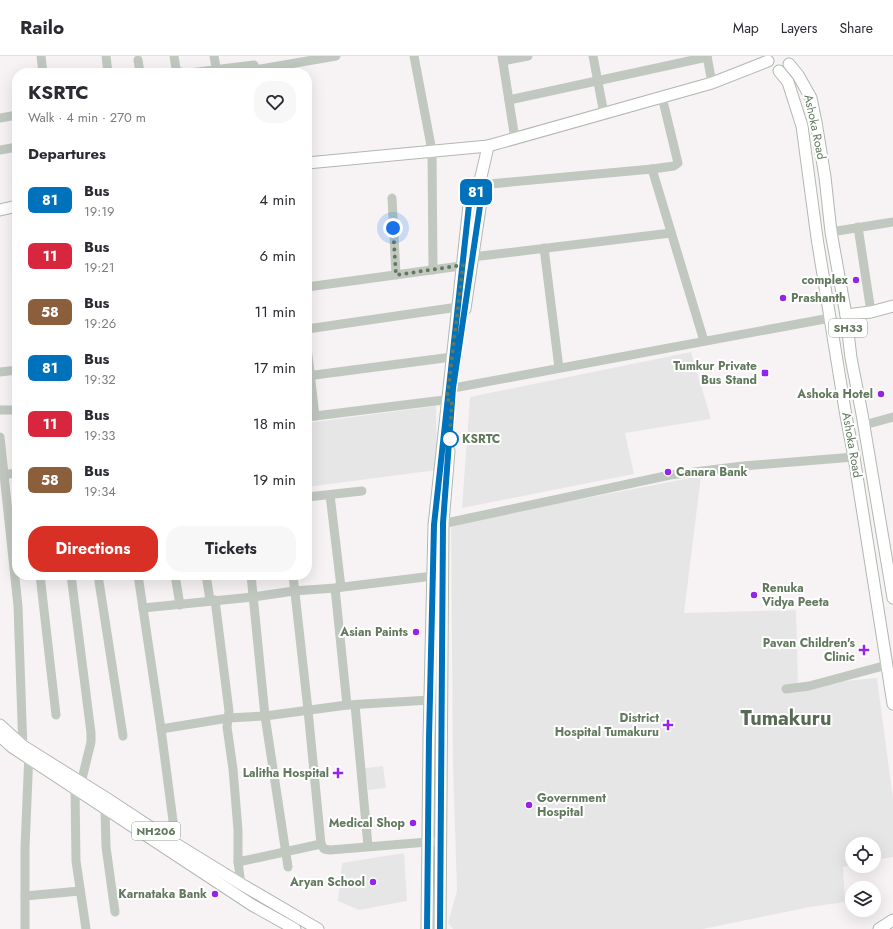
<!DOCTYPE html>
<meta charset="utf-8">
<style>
body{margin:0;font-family:Jost,sans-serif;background:#f7f7f7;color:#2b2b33;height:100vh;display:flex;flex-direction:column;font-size:15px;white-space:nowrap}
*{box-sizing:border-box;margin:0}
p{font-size:13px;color:#7c7c81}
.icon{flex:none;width:22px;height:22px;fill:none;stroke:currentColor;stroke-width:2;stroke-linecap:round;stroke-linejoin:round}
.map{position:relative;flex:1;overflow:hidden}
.side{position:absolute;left:12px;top:12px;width:300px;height:512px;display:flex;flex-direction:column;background:#fff;border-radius:16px;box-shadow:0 4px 16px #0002}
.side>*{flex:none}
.badge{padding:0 8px;border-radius:6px;font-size:14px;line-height:26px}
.tools{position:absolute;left:845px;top:781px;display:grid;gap:8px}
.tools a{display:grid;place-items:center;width:36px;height:36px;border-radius:50%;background:#fff;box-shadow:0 4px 16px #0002;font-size:20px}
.you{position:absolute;width:20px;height:20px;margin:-10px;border:3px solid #fff;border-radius:50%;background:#1a73e8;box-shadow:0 0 0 6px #1a73e833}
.map>.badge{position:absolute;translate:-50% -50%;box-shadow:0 0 0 2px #fff}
h2{padding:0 16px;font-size:15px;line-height:36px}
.round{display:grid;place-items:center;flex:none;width:42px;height:42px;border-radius:16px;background:#f7f7f7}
.head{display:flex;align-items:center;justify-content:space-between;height:68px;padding:0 16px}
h1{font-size:19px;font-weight:700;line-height:30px}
.button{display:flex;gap:8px;margin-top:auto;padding:8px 16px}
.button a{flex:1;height:46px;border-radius:16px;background:#d93025;color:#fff;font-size:16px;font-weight:700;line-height:46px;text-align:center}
.button a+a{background:#f7f7f7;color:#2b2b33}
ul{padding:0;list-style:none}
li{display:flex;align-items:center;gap:12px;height:56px;padding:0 16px}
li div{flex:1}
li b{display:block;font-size:15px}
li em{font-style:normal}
li .badge{min-width:44px;font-weight:700;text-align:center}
header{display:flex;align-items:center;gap:24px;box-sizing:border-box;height:56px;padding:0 20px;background:#fff;border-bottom:1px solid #e1e1e2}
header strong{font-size:19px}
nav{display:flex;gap:22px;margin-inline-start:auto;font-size:14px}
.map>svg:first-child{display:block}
</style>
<header>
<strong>Railo</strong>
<nav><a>Map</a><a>Layers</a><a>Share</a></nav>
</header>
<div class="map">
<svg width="893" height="873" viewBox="0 0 893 873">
<rect width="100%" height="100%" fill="#f7f3f5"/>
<g fill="#e7e6e6">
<polygon points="691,296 711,363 625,377 634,418 462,452 470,341"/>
<polygon points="436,350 437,414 307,431 307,367"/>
<polygon points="701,420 684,557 796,554 798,629 877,622 893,743 893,801 874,804 874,788 852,788 852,809 843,811 845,846 810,851 703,873 453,873 448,867 457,835 453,709 451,468"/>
<polygon points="383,710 386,732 368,734 365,712"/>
<polygon points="404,797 407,845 359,854 338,845 342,807"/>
</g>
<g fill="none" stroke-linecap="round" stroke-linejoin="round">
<g stroke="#b0b9ae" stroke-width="13">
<g id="major">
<polyline points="789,8 798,19 811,42 816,66 825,121 831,176 846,259 851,302 862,358 893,542"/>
<polyline points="779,15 788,26 802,70 817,182 846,360 854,401 893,648"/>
<polyline points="307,107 488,90 712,27 768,5"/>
<polyline points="0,154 17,150"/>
<polyline points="465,253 481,145 477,135"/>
<polyline points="846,259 871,256 893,250"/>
<polyline points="0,669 23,690 106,742 176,788 241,828 318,873"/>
<polyline points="0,680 12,691 252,849 295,873"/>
<path d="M427,873L429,682L434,469L469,149C471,142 476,138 478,132C482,118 485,104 488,90"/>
<polyline points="440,873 443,467 449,395"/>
<polyline points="879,873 893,864"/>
</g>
</g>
<g stroke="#c1c8bf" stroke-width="9">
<polyline points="41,0 43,17"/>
<polyline points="106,0 108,17"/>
<polyline points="174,0 176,13 181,17"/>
<polyline points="214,0 217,17"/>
<polyline points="414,0 432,95 433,214"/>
<polyline points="502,0 515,83"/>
<polyline points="593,0 604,58"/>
<polyline points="707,0 712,27"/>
<polyline points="138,4 140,17"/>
<polyline points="503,5 528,0"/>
<polyline points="255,14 336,0"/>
<polyline points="189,17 254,9"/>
<polyline points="509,44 707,1"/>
<polyline points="0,62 17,59"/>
<polyline points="0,94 17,91"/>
<polyline points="652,113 674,110 678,107 662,41"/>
<polyline points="479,129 652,113 704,285"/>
<polyline points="392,142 396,219"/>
<polyline points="858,171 871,256"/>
<polyline points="831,176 893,166"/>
<polyline points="544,192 559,312"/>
<polyline points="472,201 671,177"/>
<polyline points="307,231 468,209"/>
<polyline points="307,273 458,251"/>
<polyline points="307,291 315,360"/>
<polyline points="0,316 17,314"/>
<polyline points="307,320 452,301 458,302"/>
<polyline points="448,333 830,262"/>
<polyline points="0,354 17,354"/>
<polyline points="307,361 452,343"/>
<polyline points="864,369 893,361"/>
<polyline points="0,381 18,550 23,694"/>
<polyline points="0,419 17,417"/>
<polyline points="330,439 341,531"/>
<polyline points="307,441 362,435"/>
<polyline points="437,469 670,419 743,410 854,401"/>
<polyline points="40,519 56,659"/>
<polyline points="71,519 91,677 91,686 81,727"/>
<polyline points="98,519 123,680"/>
<polyline points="138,519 161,673 176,788"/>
<polyline points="175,519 180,549"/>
<polyline points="206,519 210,544"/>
<polyline points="251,519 265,660 288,811"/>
<polyline points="293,519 308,654 321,788 324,793 330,794 440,785"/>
<polyline points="335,532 347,649"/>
<polyline points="215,544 229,655 227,671 233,713 238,774 238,806 241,828"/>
<polyline points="143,552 253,541 294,535 335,532 433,520"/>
<polyline points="786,633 809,630 887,609"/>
<polyline points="355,649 368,790"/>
<polyline points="161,673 228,662 265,660 347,649 430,644"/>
<polyline points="75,732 76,805 86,873"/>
<polyline points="105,752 106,791 115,856"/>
<polyline points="238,806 321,788"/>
<polyline points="25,840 80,835"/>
<polyline points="25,873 25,792 29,696"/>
</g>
<use href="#major" stroke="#fff" stroke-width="11"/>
</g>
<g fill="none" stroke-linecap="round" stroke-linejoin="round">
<g stroke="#fff" stroke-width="9">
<polyline id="line" points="427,873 429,682 434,469 469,149 470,144 477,135 481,145 480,150 453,332 443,467 440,873"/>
</g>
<use href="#line" stroke="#0072bc" stroke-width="6"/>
<polyline stroke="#62795d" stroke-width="4" stroke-dasharray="0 7.2" points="393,172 396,219 463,209 447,344 452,344 449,390 450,383"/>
</g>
<g fill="#9524e6" stroke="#fff" stroke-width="1.5">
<circle cx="856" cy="224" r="4"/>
<circle cx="783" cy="242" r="4"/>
<rect x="761" y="313" width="8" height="8" rx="2"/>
<circle cx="881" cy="338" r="4"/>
<circle cx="668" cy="416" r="4"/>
<circle cx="754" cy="539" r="4"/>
<circle cx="416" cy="576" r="4"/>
<path d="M862 588h4v4h4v4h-4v4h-4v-4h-4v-4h4z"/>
<path d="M666 663h4v4h4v4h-4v4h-4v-4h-4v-4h4z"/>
<path d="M336 711h4v4h4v4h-4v4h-4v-4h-4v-4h4z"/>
<circle cx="529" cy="749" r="4"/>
<circle cx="413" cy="767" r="4"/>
<circle cx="373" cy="826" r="4"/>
<circle cx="215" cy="838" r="4"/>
</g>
<circle fill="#fff" stroke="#0072bc" stroke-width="2" cx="450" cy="383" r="8"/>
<g text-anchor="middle" stroke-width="4" stroke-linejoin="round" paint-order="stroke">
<g fill="#fff" stroke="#91a18e" stroke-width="1">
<rect x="829" y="263" width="38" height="18" rx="3"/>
<rect x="132" y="766" width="48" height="18" rx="3"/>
</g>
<g font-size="11" font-weight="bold" fill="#62795d">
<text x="848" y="276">SH33</text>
<text x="156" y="779">NH206</text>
</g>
<g font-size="12" fill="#62795d" stroke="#fff">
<text transform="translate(815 71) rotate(78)" y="4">Ashoka Road</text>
<text transform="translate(852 389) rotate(80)" y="4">Ashoka Road</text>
</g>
<g font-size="12" font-weight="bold" fill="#62795d" stroke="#fff" text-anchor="end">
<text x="848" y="228">complex</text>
<text x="791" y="246" text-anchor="start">Prashanth</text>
<text x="757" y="314">Tumkur Private<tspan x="757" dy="14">Bus Stand</tspan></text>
<text x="873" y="342">Ashoka Hotel</text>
<text x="676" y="420" text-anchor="start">Canara Bank</text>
<text x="762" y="536" text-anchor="start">Renuka<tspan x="762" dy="14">Vidya Peeta</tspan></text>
<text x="408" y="580">Asian Paints</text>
<text x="855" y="591">Pavan Children's<tspan x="855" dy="14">Clinic</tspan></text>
<text x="659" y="666">District<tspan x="659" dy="14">Hospital Tumakuru</tspan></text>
<text x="329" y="721">Lalitha Hospital</text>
<text x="537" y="746" text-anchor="start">Government<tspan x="537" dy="14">Hospital</tspan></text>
<text x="405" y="771">Medical Shop</text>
<text x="365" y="830">Aryan School</text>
<text x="207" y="842">Karnataka Bank</text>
</g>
<g font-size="12" font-weight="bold" fill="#62795d" stroke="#fff" text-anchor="start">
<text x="462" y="387">KSRTC</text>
</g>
<g font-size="20" font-weight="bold" fill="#586a53" stroke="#fff">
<text x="786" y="669">Tumakuru</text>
</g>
</g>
</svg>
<div class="tools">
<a><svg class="icon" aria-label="locate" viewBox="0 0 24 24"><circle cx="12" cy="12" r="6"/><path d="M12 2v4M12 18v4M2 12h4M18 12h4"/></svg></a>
<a><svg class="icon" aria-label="layers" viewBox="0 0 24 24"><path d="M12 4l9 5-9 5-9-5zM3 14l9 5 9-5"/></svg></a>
</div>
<div class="you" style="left:393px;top:172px"></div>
<b class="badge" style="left:476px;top:136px;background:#0072bc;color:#fff">81</b>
<section class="side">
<div class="head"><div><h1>KSRTC</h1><p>Walk · 4 min · 270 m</p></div><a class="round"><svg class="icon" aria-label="heart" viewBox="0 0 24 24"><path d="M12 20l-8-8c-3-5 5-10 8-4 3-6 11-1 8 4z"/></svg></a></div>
<h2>Departures</h2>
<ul>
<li><span class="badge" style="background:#0072bc;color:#fff">81</span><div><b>Bus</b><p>19:19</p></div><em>4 min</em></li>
<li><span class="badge" style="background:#d7263d;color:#fff">11</span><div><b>Bus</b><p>19:21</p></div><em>6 min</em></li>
<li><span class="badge" style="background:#8b5e3c;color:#fff">58</span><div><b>Bus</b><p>19:26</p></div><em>11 min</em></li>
<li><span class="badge" style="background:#0072bc;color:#fff">81</span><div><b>Bus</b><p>19:32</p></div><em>17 min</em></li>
<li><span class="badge" style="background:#d7263d;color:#fff">11</span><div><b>Bus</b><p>19:33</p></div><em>18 min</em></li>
<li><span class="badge" style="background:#8b5e3c;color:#fff">58</span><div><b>Bus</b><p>19:34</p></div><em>19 min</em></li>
</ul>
<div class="button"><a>Directions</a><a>Tickets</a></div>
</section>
</div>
